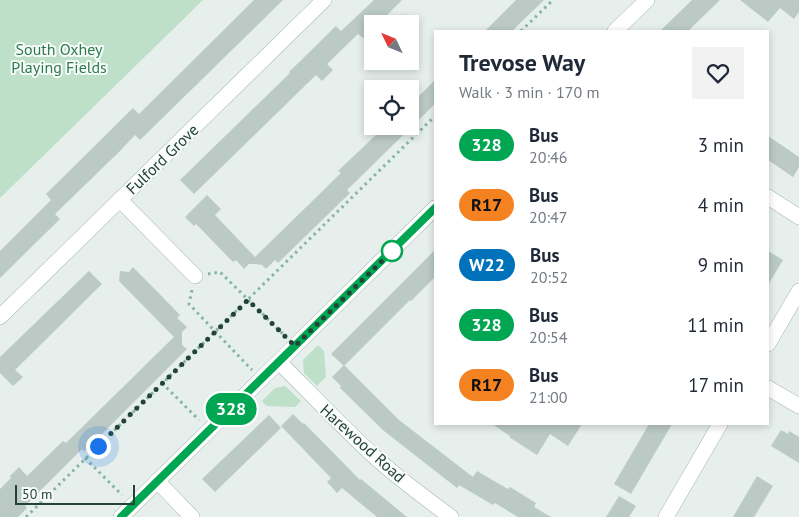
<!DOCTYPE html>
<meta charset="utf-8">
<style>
body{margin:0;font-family:"PT Sans",sans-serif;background:#f2f2f3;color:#1f2937;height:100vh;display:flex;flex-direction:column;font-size:19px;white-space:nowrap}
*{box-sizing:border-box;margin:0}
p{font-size:16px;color:#747a83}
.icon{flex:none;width:28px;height:28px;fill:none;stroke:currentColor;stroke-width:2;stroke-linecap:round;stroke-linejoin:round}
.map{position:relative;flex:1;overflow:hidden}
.panel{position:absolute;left:434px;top:30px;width:335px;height:395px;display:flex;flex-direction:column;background:#fff;border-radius:0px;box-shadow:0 2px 8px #0003}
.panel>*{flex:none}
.badge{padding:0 10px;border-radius:16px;font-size:18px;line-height:32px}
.needle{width:32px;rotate:313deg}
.tools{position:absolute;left:364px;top:15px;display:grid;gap:10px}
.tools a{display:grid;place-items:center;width:55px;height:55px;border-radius:0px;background:#fff;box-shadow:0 2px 8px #0003;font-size:25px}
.scale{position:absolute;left:15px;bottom:12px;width:120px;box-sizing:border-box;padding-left:5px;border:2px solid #23423a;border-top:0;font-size:14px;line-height:18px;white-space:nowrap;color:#23423a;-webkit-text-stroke:4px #f7fbf9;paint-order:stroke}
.you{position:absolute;width:25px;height:25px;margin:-12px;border:4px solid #fff;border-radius:50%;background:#1a73e8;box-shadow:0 0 0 8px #1a73e833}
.map>.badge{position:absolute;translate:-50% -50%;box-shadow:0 0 0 2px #fff}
.round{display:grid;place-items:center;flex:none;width:52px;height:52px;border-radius:0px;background:#f2f2f3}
.headline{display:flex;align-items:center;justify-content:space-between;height:85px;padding:0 25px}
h1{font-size:24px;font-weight:700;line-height:38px}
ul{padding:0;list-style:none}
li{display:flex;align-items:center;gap:15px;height:60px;padding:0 25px}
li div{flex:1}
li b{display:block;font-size:19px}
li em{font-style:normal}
li .badge{min-width:55px;font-weight:700;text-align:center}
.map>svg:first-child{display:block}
</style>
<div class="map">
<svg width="799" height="517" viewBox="0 0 799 517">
<rect width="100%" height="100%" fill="#e6efeb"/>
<g fill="#bee0c8">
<polygon points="0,0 203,0 0,198"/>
<polygon points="318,345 324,351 326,377 317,386 304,373 303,360"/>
<polygon points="285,386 301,401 295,407 267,406 262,401 275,388"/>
</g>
<g fill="#bbcac4">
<polygon points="254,0 283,0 140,140 135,135 120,151 55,214 60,219 0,278 0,251 51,200 46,194 133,108 139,114"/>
<polygon points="374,0 402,0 378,24 372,24 372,29 363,38 358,34 327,64 333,70 322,81 316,75 194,194 180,180 290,73 289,72 336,26 341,31"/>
<polygon points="516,0 544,0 512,31 485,31"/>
<polygon points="692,0 720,0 688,31 660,31"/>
<polygon points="740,0 799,0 799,12 794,19 780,8 768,22"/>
<polygon points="435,80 435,104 347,190 350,193 278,263 275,260 266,269 262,265 255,264 249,264 244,269 236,260 233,262 196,224 194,226 185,217 207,195 221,209 215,215 255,257 341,173 338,171 377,134 369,126 410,126 410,105"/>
<polygon points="768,136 799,157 799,167 793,177 768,160"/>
<polygon points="435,250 435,277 411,301 410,300 344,366 331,354"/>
<polygon points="768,251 783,260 768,285"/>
<polygon points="133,267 180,315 177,318 187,327 182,332 182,345 187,349 84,452 82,449 25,506 27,508 18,517 0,517 0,489 11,478 10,476 19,467 27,476 63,441 66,443 174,337 119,281 120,271 129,272"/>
<polygon points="89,271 102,284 15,370 23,377 13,386 0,373 0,357"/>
<polygon points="344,365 399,420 473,477 477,471 508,489 510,487 536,503 534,507 551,517 518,517 495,503 493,505 459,485 457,488 384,431 340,388 341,386 332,377"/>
<polygon points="293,414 303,424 304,423 360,480 361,479 407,517 377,517 342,488 337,493 327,482 331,478 281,426"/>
<polygon points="269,415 281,428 215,492 202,479"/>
<polygon points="492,424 582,424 568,446 550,434 537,455 509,437 510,436"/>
<polygon points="649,424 672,424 631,494 614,484"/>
<polygon points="781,430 788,434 789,431 799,437 799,463 771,446"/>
<polygon points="757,476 773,486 754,517 733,517"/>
<polygon points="619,496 636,506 629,517 606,517"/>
</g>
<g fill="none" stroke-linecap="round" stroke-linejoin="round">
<g stroke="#a8b8b2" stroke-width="16">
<g id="minor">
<polyline points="615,31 647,0"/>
<polyline points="768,197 799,217"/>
<polyline points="120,200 195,276"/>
<polyline points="0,317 324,0"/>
<polyline points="768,344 799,291"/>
<path d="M279,362C311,394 342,427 375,457C399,479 425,498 451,517"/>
<polyline points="768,388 799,406"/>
<polyline points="157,481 192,517"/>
<polyline points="121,517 435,208"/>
<polyline points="666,517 720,424"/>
</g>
</g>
<g stroke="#85b3a6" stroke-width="3" stroke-dasharray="2.5 4" stroke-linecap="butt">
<polyline points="521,31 553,0"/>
<polyline points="208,274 220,272 285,336"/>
<polyline points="192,290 189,304 252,370"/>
<polyline points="162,383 199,420"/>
<polyline points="85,458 122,495"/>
<polyline points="26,517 435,116"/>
</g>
<use href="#minor" stroke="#fff" stroke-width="15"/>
</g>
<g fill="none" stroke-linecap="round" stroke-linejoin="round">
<g stroke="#fff" stroke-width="11">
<polyline id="line" points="121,517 435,208"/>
</g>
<use href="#line" stroke="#00a651" stroke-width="8"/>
<polyline stroke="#23423a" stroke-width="5" stroke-dasharray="0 9" points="98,446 248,300 295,346 393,250 392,251"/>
</g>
<circle fill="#fff" stroke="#00a651" stroke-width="2.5" cx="392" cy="251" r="10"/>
<g text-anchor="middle" stroke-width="4" stroke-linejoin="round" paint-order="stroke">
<g font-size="16" fill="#2c7b4c" stroke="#f7fbf9">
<text x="59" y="55">South Oxhey<tspan x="59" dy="18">Playing Fields</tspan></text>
</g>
<g font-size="16" fill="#23423a" stroke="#f7fbf9">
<text transform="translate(162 159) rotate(-44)" y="6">Fulford Grove</text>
<text transform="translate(363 443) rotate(42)" y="6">Harewood Road</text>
</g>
</g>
</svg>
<div class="tools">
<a><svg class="needle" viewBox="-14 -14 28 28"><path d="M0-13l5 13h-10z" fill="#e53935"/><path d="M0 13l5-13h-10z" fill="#747a83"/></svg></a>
<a><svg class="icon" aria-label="locate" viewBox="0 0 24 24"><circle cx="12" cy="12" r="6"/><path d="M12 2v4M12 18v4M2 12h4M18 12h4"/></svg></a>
</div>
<div class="scale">50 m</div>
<div class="you" style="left:98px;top:446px"></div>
<b class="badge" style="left:231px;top:409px;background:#00a651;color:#fff">328</b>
<section class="panel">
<div class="headline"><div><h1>Trevose Way</h1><p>Walk · 3 min · 170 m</p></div><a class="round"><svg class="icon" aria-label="heart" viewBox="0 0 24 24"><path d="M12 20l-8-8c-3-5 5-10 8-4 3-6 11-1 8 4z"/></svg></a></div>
<ul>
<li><span class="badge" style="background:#00a651;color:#fff">328</span><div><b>Bus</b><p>20:46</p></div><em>3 min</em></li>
<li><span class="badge" style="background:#f58220;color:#111">R17</span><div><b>Bus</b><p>20:47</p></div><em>4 min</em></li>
<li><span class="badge" style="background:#0072bc;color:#fff">W22</span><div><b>Bus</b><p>20:52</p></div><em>9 min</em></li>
<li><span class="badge" style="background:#00a651;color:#fff">328</span><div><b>Bus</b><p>20:54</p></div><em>11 min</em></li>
<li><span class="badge" style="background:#f58220;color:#111">R17</span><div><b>Bus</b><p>21:00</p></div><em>17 min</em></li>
</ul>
</section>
</div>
